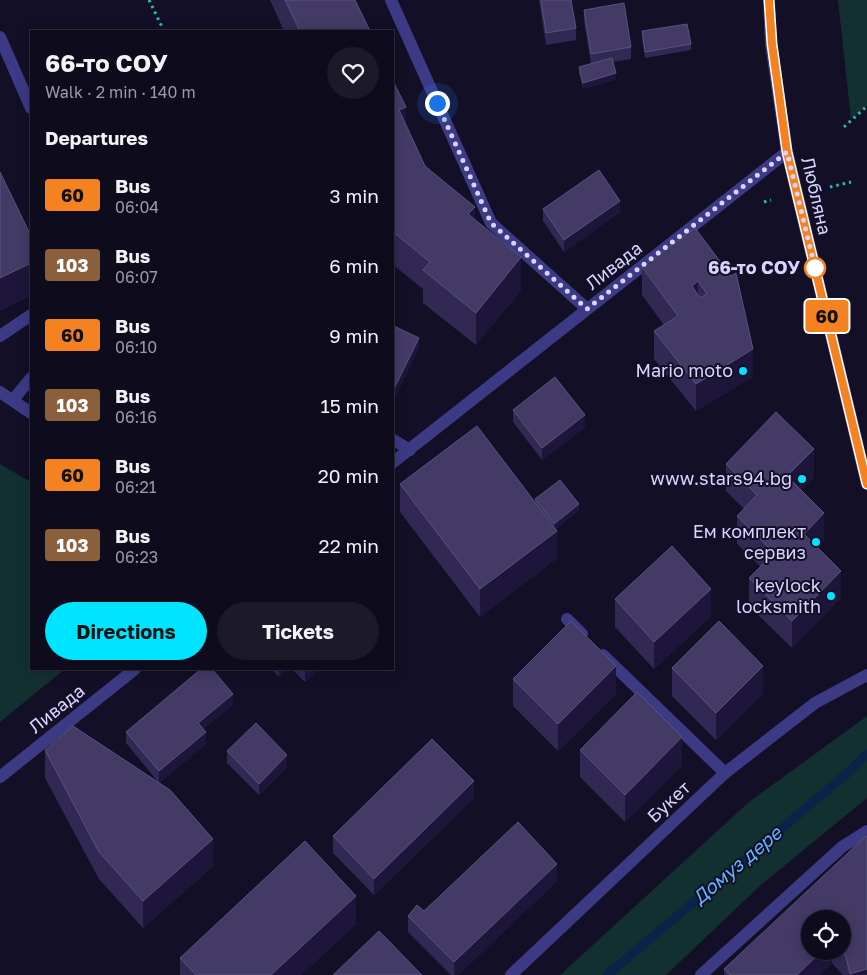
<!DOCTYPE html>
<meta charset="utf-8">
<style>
body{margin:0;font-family:"Golos Text",sans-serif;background:#1c1929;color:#f1f3f6;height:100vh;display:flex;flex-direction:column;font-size:19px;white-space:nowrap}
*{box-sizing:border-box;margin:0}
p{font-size:16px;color:#9b9ba3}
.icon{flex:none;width:28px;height:28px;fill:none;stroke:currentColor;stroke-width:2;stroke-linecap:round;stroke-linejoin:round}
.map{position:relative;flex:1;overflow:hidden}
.panel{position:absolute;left:30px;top:30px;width:364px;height:640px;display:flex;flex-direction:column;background:#0e0b1c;border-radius:0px;box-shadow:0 2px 12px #0003,0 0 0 1px #2e2b3b}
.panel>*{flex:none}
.badge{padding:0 10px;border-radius:4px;font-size:18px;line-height:32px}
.fabs{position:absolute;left:801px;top:910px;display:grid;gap:10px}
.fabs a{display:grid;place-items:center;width:50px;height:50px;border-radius:50%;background:#0e0b1c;box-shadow:0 2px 12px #0003,0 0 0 1px #2e2b3b;font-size:25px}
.you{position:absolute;width:25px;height:25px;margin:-12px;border:4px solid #fff;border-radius:50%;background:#1a73e8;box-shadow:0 0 0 8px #1a73e833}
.map>.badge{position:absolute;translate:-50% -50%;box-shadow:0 0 0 2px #fff}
h2{padding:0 15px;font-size:19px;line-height:45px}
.round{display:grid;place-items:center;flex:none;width:52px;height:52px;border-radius:26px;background:#1c1929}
.overview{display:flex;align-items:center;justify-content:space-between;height:85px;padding:0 15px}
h1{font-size:24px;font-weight:700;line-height:38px}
.primary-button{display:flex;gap:10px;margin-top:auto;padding:10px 15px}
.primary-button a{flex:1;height:58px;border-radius:30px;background:#00e5ff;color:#111;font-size:20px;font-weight:700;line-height:58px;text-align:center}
.primary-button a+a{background:#1c1929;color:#f1f3f6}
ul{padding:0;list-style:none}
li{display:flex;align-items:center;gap:15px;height:70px;padding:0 15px}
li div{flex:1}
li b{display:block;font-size:19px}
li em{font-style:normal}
li .badge{min-width:55px;font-weight:700;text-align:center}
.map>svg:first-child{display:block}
</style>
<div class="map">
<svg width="867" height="975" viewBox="0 0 867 975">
<rect width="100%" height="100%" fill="#130f26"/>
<g fill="#12302f">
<polygon points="838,0 867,0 867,106 851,119"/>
<polygon points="0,464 31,482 31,669 65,669 0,722"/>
<polygon points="867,716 867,798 762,884 666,975 560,975 749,802"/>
</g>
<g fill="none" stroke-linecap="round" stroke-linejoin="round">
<polyline stroke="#0c2248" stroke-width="9" points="607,975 851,770 867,754"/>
<g stroke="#2fb8b0" stroke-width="3" stroke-dasharray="2.5 4" stroke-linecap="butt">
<polyline points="149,0 164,31"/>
<polyline points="844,127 867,106"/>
<polyline points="830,187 851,182"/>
<polyline points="764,202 771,200"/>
</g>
<g stroke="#3d3a85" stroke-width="12">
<polyline points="391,0 491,223 587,309"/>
<polyline points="769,0 771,44 787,152 867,484"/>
<polyline points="0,37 31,108"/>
<polyline points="0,336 31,315"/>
<polyline points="0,392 31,413"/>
<polyline points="13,400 31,378"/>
<polyline points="392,439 410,450"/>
<polyline points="392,463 787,152"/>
<polyline points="567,619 582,634"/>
<polyline points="603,655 725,773"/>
<polyline points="0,777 135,669"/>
<polyline points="511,975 725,773 815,703 867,675"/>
<polyline points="701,975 842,847 867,831"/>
</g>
</g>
<g fill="#312854" fill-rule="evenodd">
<polygon points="270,0 355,0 370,31 284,31"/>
<polygon points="539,0 571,0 576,28 576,40 546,45"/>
<polygon points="584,10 631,47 631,59 613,62 616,79 583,89 579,73 579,67 591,64 584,21"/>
<polygon points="642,31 691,44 691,50 645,58 642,37"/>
<polygon points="392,79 406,125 425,166 475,220 521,290 476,345 423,303 423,289 392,264"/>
<polygon points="543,209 620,212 564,252 543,221"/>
<polygon points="695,228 753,377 696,411 654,359 654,331 664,325 642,295 642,267"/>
<polygon points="513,410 585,427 542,460 513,422"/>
<polygon points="726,464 814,477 800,490 824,540 818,547 841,598 792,648 749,606 749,578 761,567 737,544 737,516 744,509 726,491"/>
<polygon points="400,484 535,502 535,499 579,510 555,529 557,558 480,617 400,512"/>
<polygon points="615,599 711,616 654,669 615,627"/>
<polygon points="672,668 763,693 716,740 672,696"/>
<polygon points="271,669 287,669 279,677"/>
<polygon points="292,669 320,669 305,682"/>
<polygon points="513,679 616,694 558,751 513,706"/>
<polygon points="233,705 203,729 206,744 159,783 126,743 126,732"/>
<polygon points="45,750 213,866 143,928 99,879 45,778"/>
<polygon points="580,750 682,765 625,822 580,777"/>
<polygon points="227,751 287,767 259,795 227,763"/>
<polygon points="474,798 374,895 333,853 333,836"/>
<path d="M867,837V975H843L832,963L819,975H724V969ZM810,919L842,951H810Z"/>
<polygon points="557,881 458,975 451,975 408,932 408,916 424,911"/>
<polygon points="356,924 301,975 180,975 180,958"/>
</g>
<g fill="#1d163a">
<polygon points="616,73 616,79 583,89 583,83"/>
<polygon points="406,107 406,140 399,110"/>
<polygon points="620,201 620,212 564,252 564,240"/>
<polygon points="475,207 475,239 468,214"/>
<polygon points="521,257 521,290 476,345 476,313"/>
<polygon points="31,263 31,296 0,311 0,278"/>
<polygon points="698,281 698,309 692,286"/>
<polygon points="419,338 419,349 392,404 392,393"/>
<polygon points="753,349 753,377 696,411 696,384"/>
<polygon points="585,415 585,427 542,460 542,448"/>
<polygon points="814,449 814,477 787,504 787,476"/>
<polygon points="579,504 579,510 554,529 554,524"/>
<polygon points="824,513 824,540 804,561 804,534"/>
<polygon points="557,531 557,558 480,617 480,589"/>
<polygon points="841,571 841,598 792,648 792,621"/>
<polygon points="711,589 711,616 654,669 654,642"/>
<polygon points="616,666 616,694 558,751 558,724"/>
<polygon points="763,666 763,693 716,740 716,713"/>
<polygon points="279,669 287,669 279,677"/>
<polygon points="307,669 320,669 305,682 305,671"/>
<polygon points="233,694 233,705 198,734 198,723"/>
<polygon points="206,732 206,744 159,783 159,771"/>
<polygon points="682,737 682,765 625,822 625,795"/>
<polygon points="287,755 287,767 259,795 259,784"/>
<polygon points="474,781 474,798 374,895 374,879"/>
<polygon points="213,839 213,866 143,928 143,901"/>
<polygon points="557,864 557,881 458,975 454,975 454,962"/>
<polygon points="356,896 356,924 301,975 271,975"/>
<polygon points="822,951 832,951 832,963 819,975 797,975"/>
<polygon points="867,969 867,975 850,975 850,974"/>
</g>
<g fill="#433a66" stroke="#5a527e" fill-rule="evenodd">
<polygon points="285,0 355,0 370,31 300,31"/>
<polygon points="541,0 571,0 576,28 546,33"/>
<polygon points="624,3 631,47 591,54 584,10"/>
<polygon points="687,24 691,44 645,52 642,31"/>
<polygon points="612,58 616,73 583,83 579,67"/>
<polygon points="392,79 406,107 399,110 425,166 475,207 468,214 521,257 476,313 423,270 430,262 392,231"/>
<polygon points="599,170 620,201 564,240 543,209"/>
<polygon points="0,172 31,236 31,263 0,278"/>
<path d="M695,228L731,276L736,273L753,349L696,384L654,331L678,316L642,267ZM698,281L707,294L700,298L692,286Z"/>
<polygon points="392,325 419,338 392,393"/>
<polygon points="555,377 585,415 542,448 513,410"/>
<polygon points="776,412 814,449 787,476 824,513 804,534 841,571 792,621 749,578 774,553 737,516 757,495 726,464"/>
<polygon points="477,426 557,531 480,589 400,484"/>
<polygon points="560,480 579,504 554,524 535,499"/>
<polygon points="672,546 711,589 654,642 615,599"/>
<polygon points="571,621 616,666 558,724 513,679"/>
<polygon points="719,621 763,666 716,713 672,668"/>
<polygon points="201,669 212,669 233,694 198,723 206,732 159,771 126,732"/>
<polygon points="637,692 682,737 625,795 580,750"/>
<polygon points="256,723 287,755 259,784 227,751"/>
<polygon points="73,726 170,790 213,839 143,901 99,852 45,750"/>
<polygon points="432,739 474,781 374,879 333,836"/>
<polygon points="518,822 557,864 454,962 408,916 417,905 424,911"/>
<polygon points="866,836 867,837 867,969 850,974 846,957 841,951 842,951 842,919 810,919 810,951 822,951 797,975 730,975 724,969"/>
<polygon points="305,841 356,896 271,975 196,975 180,958"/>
<polygon points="379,931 422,975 333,975"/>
</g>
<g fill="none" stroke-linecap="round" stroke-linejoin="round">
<g stroke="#fff" stroke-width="11">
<polyline id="line" points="769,0 772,44 787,152 867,484"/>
</g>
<use href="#line" stroke="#f58220" stroke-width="8"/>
<polyline stroke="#d9d4ff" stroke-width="5" stroke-dasharray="0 9" points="437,103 491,223 587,309 787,152 816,272 815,268"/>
</g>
<circle fill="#fff" stroke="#f58220" stroke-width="2.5" cx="815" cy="268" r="10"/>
<g fill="#00e5ff" stroke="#130f26" stroke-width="2">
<circle cx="743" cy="371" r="5"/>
<circle cx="802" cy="479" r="5"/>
<circle cx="816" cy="542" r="5"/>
<circle cx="831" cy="596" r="5"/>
</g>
<g text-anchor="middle" stroke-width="4" stroke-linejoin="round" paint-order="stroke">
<g font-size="18" fill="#d9d4ff" stroke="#130f26">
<text transform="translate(816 196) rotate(77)" y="6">Любляна</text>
<text transform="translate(614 266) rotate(-38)" y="6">Ливада</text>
<text transform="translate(57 709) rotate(-39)" y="6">Ливада</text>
<text transform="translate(669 802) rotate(-43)" y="6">Букет</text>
</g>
<g font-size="18" font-weight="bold" fill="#d9d4ff" stroke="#130f26" text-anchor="end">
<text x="800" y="274">66-то СОУ</text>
</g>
<g font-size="18" fill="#d9d4ff" stroke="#130f26" text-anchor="end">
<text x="733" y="377">Mario moto</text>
<text x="792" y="485">www.stars94.bg</text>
<text x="806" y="538">Ем комплект<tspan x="806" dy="21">сервиз</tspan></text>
<text x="821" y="592">keylock<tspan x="821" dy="21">locksmith</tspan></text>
</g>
<g font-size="19" font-style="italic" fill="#62b6ff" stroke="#130f26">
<text transform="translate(737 865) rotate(-40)" y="7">Домуз дере</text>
</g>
</g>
</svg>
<div class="fabs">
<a><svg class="icon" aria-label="locate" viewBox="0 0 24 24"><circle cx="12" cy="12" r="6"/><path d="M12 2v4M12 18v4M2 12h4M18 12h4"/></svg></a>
</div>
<div class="you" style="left:437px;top:103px"></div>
<b class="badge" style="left:827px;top:316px;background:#f58220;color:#111">60</b>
<section class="panel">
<div class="overview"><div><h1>66-то СОУ</h1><p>Walk · 2 min · 140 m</p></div><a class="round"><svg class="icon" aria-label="heart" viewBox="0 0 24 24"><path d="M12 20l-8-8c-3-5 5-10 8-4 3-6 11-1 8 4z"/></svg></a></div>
<h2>Departures</h2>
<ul>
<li><span class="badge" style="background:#f58220;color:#111">60</span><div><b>Bus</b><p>06:04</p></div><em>3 min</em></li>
<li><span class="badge" style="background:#8b5e3c;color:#fff">103</span><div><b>Bus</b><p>06:07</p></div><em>6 min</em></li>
<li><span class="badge" style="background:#f58220;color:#111">60</span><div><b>Bus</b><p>06:10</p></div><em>9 min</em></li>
<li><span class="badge" style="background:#8b5e3c;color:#fff">103</span><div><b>Bus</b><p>06:16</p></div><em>15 min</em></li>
<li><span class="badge" style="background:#f58220;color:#111">60</span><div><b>Bus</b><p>06:21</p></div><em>20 min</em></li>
<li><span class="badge" style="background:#8b5e3c;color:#fff">103</span><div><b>Bus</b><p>06:23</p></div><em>22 min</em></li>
</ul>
<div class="primary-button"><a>Directions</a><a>Tickets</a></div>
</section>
</div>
